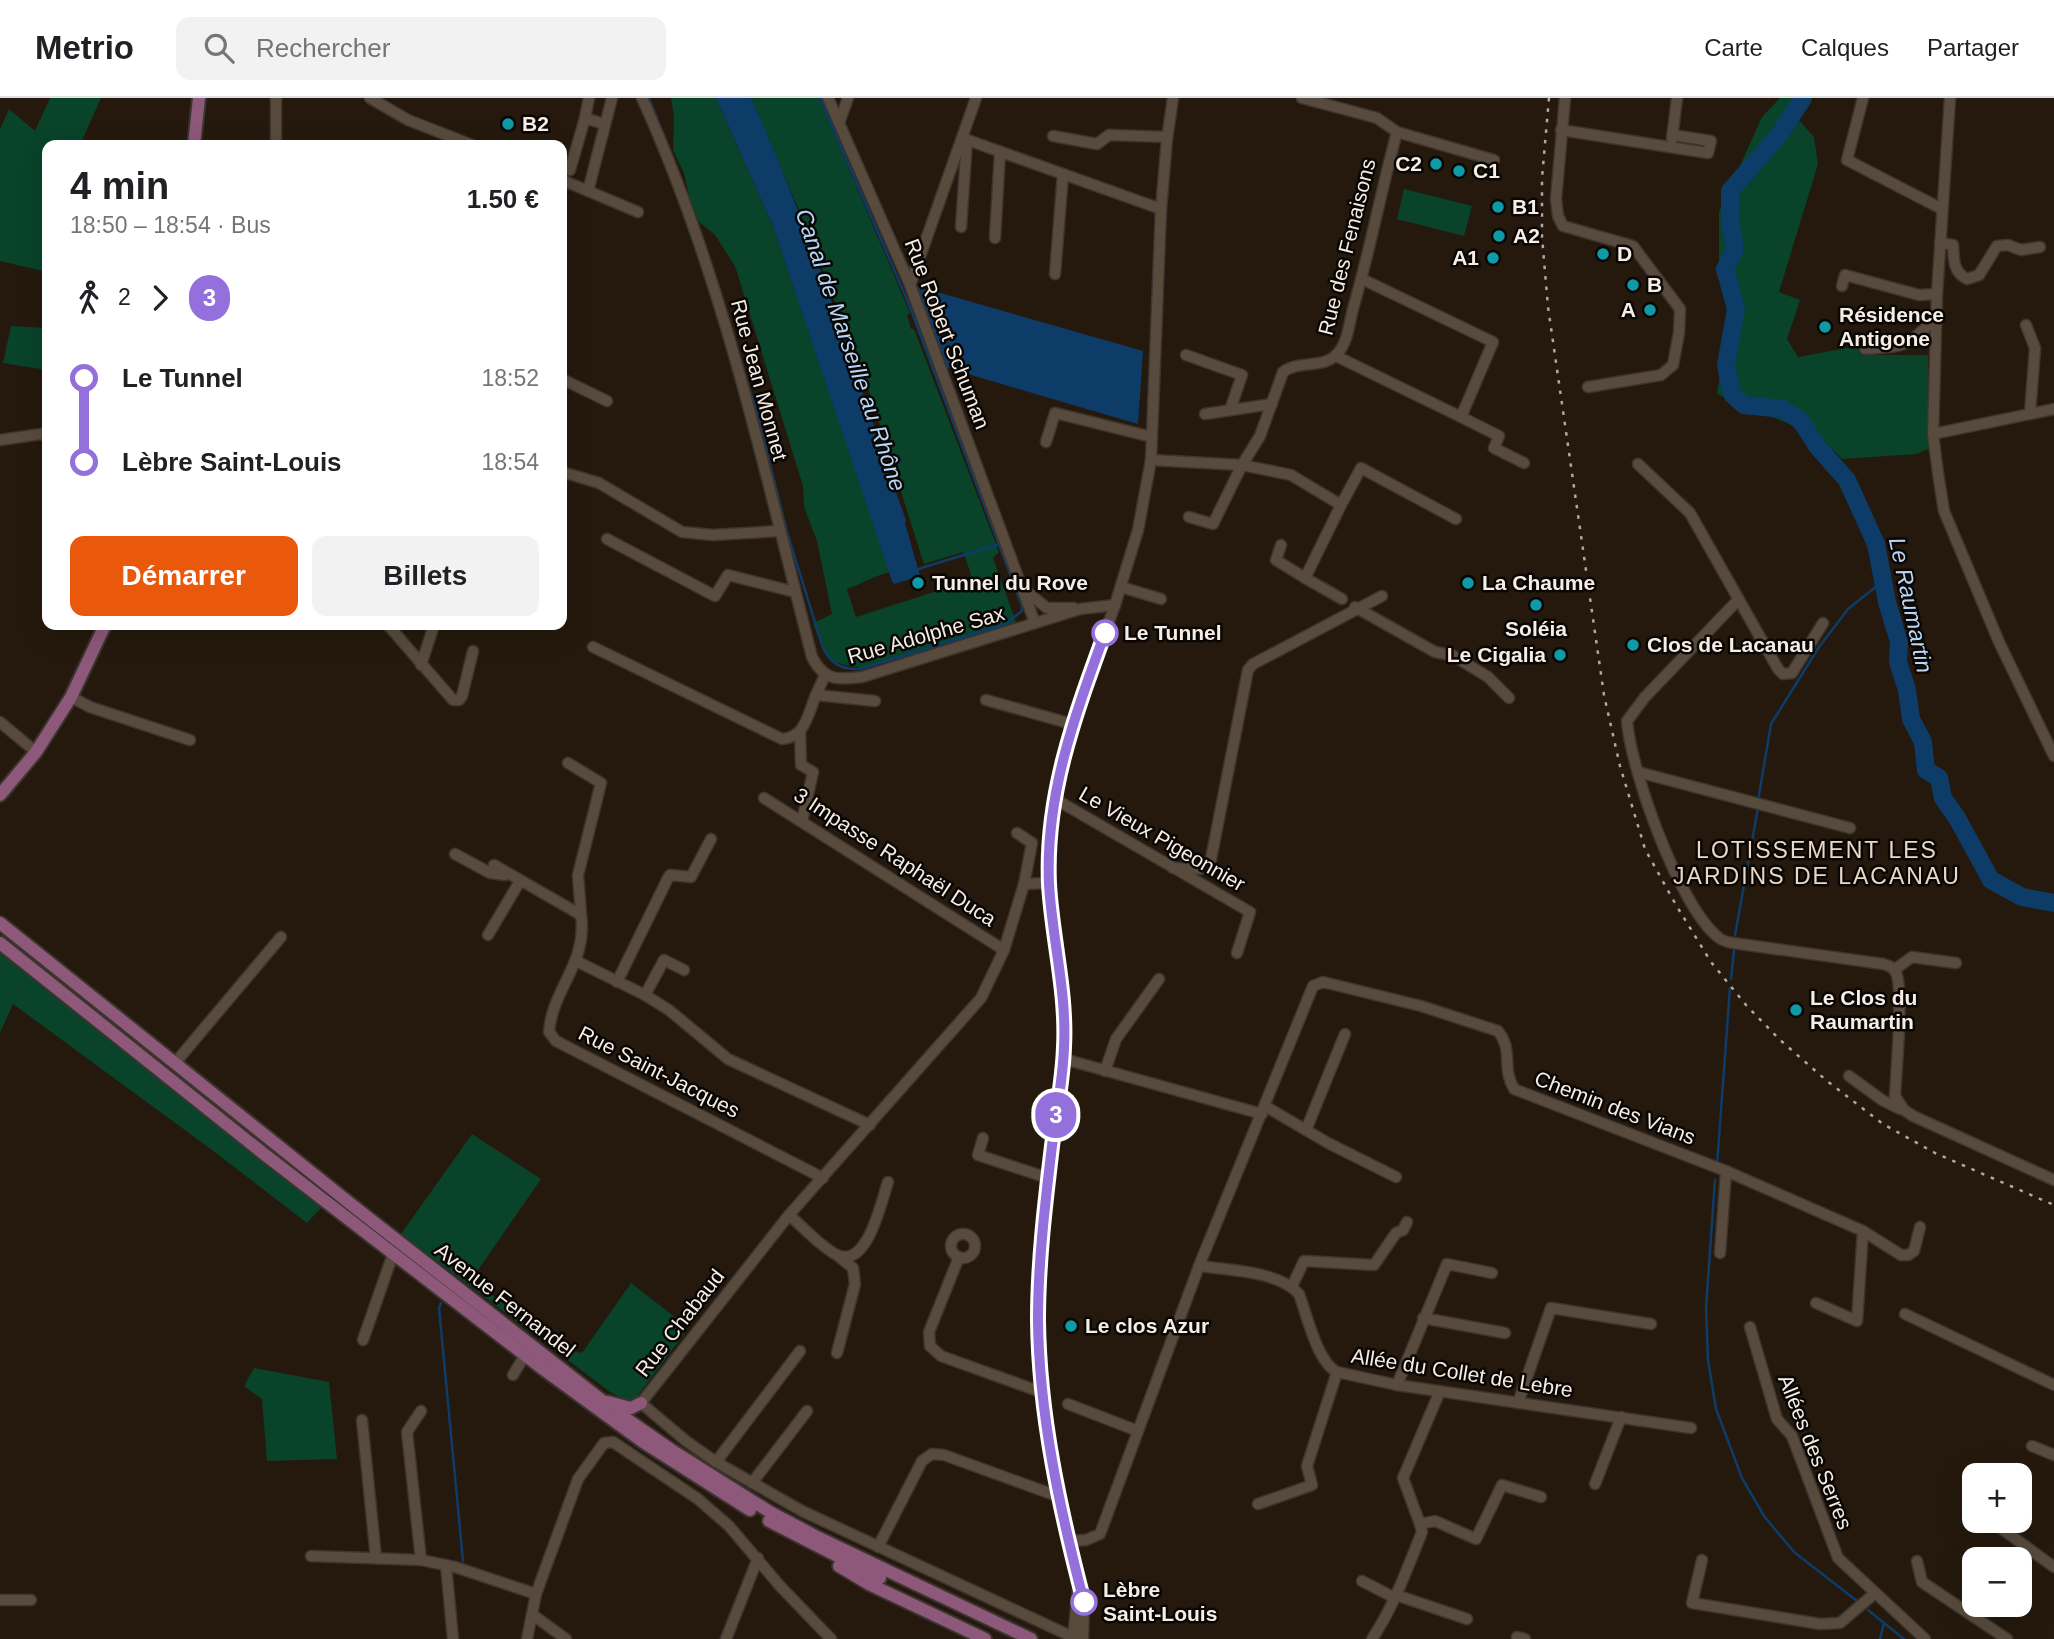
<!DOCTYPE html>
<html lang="fr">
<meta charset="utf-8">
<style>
body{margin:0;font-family:Arial,sans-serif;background:#f2f2f2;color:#202124;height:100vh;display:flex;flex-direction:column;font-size:26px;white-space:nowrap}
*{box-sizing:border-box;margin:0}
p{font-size:23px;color:#757577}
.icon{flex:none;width:38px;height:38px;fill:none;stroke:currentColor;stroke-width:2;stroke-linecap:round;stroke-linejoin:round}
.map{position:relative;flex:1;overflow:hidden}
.sheet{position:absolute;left:42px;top:42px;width:525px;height:490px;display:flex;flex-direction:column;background:#fff;border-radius:14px;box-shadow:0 7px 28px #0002}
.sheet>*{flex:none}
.badge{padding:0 14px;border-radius:23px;font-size:24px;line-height:46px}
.buttons{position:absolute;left:1962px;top:1365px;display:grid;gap:14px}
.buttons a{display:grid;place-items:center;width:70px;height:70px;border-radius:14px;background:#fff;box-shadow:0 7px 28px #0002;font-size:35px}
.map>.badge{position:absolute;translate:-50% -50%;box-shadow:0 0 0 4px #fff}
.legs{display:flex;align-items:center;gap:10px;height:77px;padding:0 28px;font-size:23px}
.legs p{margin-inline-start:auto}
.summary{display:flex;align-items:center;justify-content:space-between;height:119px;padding:0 28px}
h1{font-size:38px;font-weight:600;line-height:52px}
.cta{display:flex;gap:14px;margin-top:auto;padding:14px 28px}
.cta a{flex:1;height:80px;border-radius:14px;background:#ea580c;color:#fff;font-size:28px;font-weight:600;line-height:80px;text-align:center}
.cta a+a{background:#f2f2f2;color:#202124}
ul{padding:0 28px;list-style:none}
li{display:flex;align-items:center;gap:24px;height:84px;font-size:26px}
li i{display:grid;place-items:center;width:10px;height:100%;margin:0 9px;background:currentColor}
li i::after{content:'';width:18px;height:18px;margin:-9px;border:5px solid;border-radius:50%;background:#fff}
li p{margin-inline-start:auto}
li:first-child i{background:linear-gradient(#0000 50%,currentColor 0)}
li:last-child i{background:linear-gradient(currentColor 50%,#0000 0)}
header{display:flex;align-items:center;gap:42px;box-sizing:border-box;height:98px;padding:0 35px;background:#fff;border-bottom:2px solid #e0e0e0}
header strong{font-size:33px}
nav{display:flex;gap:38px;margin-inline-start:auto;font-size:24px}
.search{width:490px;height:63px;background:#f2f2f2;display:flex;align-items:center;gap:18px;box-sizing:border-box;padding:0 24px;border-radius:14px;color:#757577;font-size:26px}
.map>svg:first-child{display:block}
</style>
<header>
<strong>Metrio</strong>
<div class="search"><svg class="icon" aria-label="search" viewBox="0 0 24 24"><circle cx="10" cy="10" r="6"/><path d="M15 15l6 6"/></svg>Rechercher</div>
<nav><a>Carte</a><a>Calques</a><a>Partager</a></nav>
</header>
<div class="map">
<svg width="2054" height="1541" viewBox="0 0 2054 1541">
<rect width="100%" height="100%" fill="#25190d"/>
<g fill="#08432a">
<polygon points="50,0 101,0 80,47 47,47 47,174 0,163 0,31 9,11 35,33"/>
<path d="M671,0H716L773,128L890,474C873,478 862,486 847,491L856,519L968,483L971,476L963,454L924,466L864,278L802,119L751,0H819L910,215L907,217L911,231H914L999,454L993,460L1018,530L863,570C824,565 826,560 813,525L832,516L817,443L804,409L803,388L735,168L715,137L699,124L690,102L684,75L673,52L674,17Z"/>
<polygon points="1780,0 1804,0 1794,17 1814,39 1818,66 1779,194 1800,202 1787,241 1798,259 1857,248 1861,257 1928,257 1928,351 1917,356 1842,361 1792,310 1789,326 1717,296 1729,215 1719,167 1719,114 1762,19"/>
<polygon points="1404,91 1472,108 1464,138 1397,121"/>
<polygon points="11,228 47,230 47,272 3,265"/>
<polygon points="0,854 323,1108 307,1125 212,1052 13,906 0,935"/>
<polygon points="472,1036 541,1081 476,1175 483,1190 559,1249 582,1255 631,1185 685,1227 684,1236 636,1300 625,1302 610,1294 401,1136"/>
<polygon points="254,1270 329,1284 337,1361 267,1363 262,1301 244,1288"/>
</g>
<g fill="#0d3c69">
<path d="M716,0H751C808,126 850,255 893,386L906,422L905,425L920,478L894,486L892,483L773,128Z"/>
<polygon points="916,188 1143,253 1138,326 947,270"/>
</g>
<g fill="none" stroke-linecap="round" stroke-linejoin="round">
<g stroke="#0d3c69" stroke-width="2.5">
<polyline points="649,0 670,54"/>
<polyline points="675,67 685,93"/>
<polyline points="698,129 713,172"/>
<path d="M737,252L757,315L787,434L823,550C831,566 842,572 860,571L1005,526L1022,513V508L908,204L820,0"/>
<polyline points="915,472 999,446"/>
<polyline points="1758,703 1771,626 1819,549 1848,511 1883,483"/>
<polyline points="1735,837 1758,710"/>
<polyline points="1731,881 1734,853"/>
<polyline points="1717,1067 1730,890"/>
<polyline points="1715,1082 1706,1210 1708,1262 1716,1311 1742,1380 1764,1418 1794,1454 1857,1503"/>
<polyline points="441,1205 439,1210 463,1463"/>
<polyline points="1868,1512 1904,1541"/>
<polyline points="1880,1541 1884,1525"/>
</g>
<polyline stroke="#0d3c69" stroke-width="18" points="1803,0 1779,37 1730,93 1730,121 1735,151 1725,171 1736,211 1726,267 1732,296 1744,307 1783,311 1801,323 1817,348 1847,382 1876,446 1887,504 1899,544 1898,564 1907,592 1911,621 1923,644 1926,672 1939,680 1943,700 1957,720 1991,782 2022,799 2054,805"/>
<g stroke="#3c342e" stroke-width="13">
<g id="minor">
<polyline points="370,0 408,22 472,47"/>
<polyline points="589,0 585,20 604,26"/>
<path d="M642,0C723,178 764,371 812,559C824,583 838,582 862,579L1080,511L1115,507"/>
<polyline points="828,0 910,187 1035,525"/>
<polyline points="1565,0 1556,101 1558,118 1563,128 1633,148 1680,211 1679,235 1673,267 1661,277 1588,289"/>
<polyline points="1863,0 1847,62 1942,111"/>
<polyline points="1950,0 1937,196 1933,336 1938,375 1944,413 1999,544 2054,658"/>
<polyline points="839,25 848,0"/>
<polyline points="1561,32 1708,55 1711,43 1672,37"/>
<polyline points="1397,34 1494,62"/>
<polyline points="1053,38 1097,46 1109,37 1167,39"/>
<polyline points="962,40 1161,111"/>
<polyline points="1672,41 1677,0"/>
<polyline points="276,47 276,0"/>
<polyline points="570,72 585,20"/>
<polyline points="562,82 638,114"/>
<polyline points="588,93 612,0"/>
<polyline points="961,129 967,42"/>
<polyline points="995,140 1000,54"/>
<path d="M1940,145L1953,147C1954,162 1953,174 1967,181L1979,177L1997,148L2008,147L2021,152L2040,149"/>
<polyline points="1055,176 1063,76"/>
<polyline points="910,187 976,0"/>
<polyline points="1842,188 1845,177 1919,197 1937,196"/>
<polyline points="2026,227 2035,250 2030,316"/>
<path d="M1865,251C1907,248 1907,250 1936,219"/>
<polyline points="1186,257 1242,277 1230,312"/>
<polyline points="1336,258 1461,319 1493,244 1362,181"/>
<polyline points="562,281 607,303"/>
<polyline points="1205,316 1272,306"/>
<polyline points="1461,319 1499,338 1494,350 1524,365"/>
<polyline points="1933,336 2054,311"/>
<polyline points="0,342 41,336 47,338"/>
<polyline points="1046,344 1055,315 1152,339"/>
<polyline points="1151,362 1242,367 1291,377 1341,407 1305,480 1276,462 1281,447"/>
<polyline points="1638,366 1690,415 1778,571 1783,576 1792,575 1823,525"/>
<polyline points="562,374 599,385 682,434 713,437 779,433"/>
<polyline points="1341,407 1361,370 1456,421"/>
<path d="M1189,419L1213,426L1242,367L1260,338L1283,274C1298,262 1324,271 1337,256C1348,245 1349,225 1353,211C1370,152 1381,93 1397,34L1377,20L1302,0"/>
<polyline points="607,441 715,498 728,477 795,494"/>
<polyline points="1305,480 1342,501"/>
<polyline points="1121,489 1161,501"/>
<polyline points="1022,490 1047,510 1074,510"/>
<path d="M1738,502L1645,599L1627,623C1631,673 1679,808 1718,839C1722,843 1727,844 1733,845L1883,866C1889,868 1894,869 1896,875C1904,891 1896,975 1895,998L1904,1012L1913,1018L2054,1082"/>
<polyline points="1355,509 1435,554 1452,557 1488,579 1509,600"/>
<polyline points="388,527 453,602 459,602 462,598 473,553"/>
<path d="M593,549L782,641C805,640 808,616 816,597"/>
<polyline points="421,567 434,527"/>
<polyline points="825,577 816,597 875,603"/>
<polyline points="71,599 90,609 190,642"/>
<polyline points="986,602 1072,626"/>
<polyline points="0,624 36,654"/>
<polyline points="800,634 801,667 813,674 802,723"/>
<polyline points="568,665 601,685 578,777 581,817"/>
<polyline points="1638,674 1850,730"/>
<polyline points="764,700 1004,852"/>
<polyline points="1055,701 1250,814 1237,855"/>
<polyline points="1017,735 1032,745 1024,786"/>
<polyline points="455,756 490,775 505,777"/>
<path d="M494,767L581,817C588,865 552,891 549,934L556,943L823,1080"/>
<polyline points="1173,770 1200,771 1211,761 1248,572 1253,566 1382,498"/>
<polyline points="1049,785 1024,786 1004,852 981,900 789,1117 641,1305 686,1343 716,1364 802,1413 1077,1541"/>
<polyline points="488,837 520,783"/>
<polyline points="576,863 645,897 669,912 728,961 870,1027"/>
<polyline points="1894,872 1912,859 1956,865"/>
<polyline points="617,884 668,780 670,777 691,779 711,741"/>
<polyline points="645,897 664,862 684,872"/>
<polyline points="1064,961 1262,1016"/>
<polyline points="175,965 281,839"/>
<polyline points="1105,973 1116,941 1159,881"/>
<polyline points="1849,978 1882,1002 1900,1011"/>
<polyline points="1265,1008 1328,1045 1396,1079"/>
<polyline points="1306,1032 1345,936"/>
<polyline points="983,1040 978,1057 1048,1080"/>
<path d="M789,1117C803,1129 818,1146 835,1156C867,1174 881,1104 888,1084"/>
<polyline points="1863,1133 1901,1157 1908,1157 1914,1153 1920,1129"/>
<circle cx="963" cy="1148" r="12"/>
<polyline points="1720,1155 1726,1073"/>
<polyline points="837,1157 853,1170 855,1186 837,1255"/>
<polyline points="959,1159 929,1234 930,1248 941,1258 1041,1294"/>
<path d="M1199,1168C1228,1172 1279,1173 1299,1196C1307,1217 1317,1264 1337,1274L1397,1287L1691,1330"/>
<polyline points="1292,1188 1304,1163 1374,1167 1396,1135 1403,1132 1407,1124"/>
<polyline points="1905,1216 2054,1287"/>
<polyline points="1423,1220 1505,1235"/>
<polyline points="1750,1229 1777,1321 1792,1338 1838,1460 1925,1541"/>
<polyline points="363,1242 393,1156"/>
<polyline points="513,1277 525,1257"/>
<polyline points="1397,1287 1447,1166 1492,1175"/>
<polyline points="1518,1305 1551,1210 1651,1226"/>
<polyline points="1068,1306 1138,1333"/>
<polyline points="421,1313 407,1334 421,1462"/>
<polyline points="362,1322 376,1460"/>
<polyline points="2032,1348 2054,1357"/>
<polyline points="716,1364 800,1253"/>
<polyline points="752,1385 807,1313"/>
<polyline points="1595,1386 1621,1319"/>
<polyline points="1258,1406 1312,1387 1307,1368 1337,1274"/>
<polyline points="1991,1423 2054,1469"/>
<polyline points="1420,1426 1403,1380 1440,1293"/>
<path d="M1069,1443L1086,1442L1100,1436L1199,1168L1313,888L1323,884L1421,908L1498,933C1514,953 1501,969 1514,991L1726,1073L1863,1133L1857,1223L1816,1205"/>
<polyline points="878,1449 922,1363 932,1356 944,1357 1060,1399"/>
<polyline points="311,1458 421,1462 455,1469 536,1496"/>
<polyline points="1702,1462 1692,1505 1820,1526 1840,1525 1874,1496"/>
<polyline points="1917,1463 1922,1484 2007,1541"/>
<polyline points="446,1467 453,1541"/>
<polyline points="1362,1483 1395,1500"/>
<polyline points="1396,1497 1467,1521"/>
<polyline points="0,1502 31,1502"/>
<polyline points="533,1517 566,1541"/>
<polyline points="1517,1539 1525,1541"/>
<polyline points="527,1541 536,1496 578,1381 604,1345 613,1344 698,1401 729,1428 780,1488 831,1541"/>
<polyline points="726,1541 758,1460"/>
<polyline points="1073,1541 1078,1491"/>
<polyline points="1083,1541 1084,1504 1060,1399 1041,1294 1038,1221 1042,1153 1065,945 1058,852 1049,787 1050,729 1059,674 1072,626 1115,507 1138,432 1151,362 1161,111 1167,41 1173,0"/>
<path d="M1372,1541C1394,1508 1407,1471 1422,1434L1420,1426L1435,1423L1476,1441L1502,1387L1541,1399"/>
</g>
</g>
<g stroke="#3c342e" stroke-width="16">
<g id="major">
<polyline points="194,47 199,0"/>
<polyline points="0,697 36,654 71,599 105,527"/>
<polyline points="0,825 357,1111 618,1315 670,1351 770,1414 819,1440 1031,1541"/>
<polyline points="0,845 264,1056 543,1271 643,1344 750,1412"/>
<polyline points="608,1304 631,1310 641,1305"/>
<polyline points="769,1423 880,1480"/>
<polyline points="839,1468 869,1486 985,1541"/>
</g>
</g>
<use href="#minor" stroke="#584b3d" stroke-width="10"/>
<use href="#major" stroke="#8d587a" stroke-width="12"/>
<polyline stroke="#b2a89f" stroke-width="2.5" stroke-dasharray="3.5 7" stroke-linecap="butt" points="1549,0 1542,80 1542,139 1548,209 1604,597 1620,668 1645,751 1676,807 1711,864 1746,907 1779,941 1827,983 1883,1026 1935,1055 2054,1107"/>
</g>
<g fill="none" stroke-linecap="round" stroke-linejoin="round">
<g stroke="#fff" stroke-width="16">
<path id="line-1" d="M1084,1504C1060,1412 1039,1317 1038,1222C1038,1165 1045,1106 1052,1048C1056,1015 1063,982 1064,949C1067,894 1052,840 1049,786C1045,697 1075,617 1105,535"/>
</g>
<use href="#line-1" stroke="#9370db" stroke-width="10"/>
</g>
<g fill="#0f9aa8" stroke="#0a0603" stroke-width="2.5">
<circle cx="508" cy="26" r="7"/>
<circle cx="1436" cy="66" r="7"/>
<circle cx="1459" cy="73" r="7"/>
<circle cx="1498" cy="109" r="7"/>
<circle cx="1499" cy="138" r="7"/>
<circle cx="1603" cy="156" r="7"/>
<circle cx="1493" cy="160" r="7"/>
<circle cx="1633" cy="187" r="7"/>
<circle cx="1650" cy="212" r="7"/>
<circle cx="1825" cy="229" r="7"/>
<circle cx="918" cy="485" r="7"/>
<circle cx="1468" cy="485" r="7"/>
<circle cx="1536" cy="507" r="7"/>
<circle cx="1633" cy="547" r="7"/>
<circle cx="1560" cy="557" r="7"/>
<circle cx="1796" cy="912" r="7"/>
<circle cx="1071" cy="1228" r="7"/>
</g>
<g fill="#fff" stroke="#9370db" stroke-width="3.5">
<circle cx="1105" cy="535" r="12"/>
<circle cx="1084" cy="1504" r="12"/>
</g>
<g text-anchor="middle" stroke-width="5" stroke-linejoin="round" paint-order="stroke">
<g font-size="21" font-weight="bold" fill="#f6eee6" stroke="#0a0603" text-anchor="start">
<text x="522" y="33">B2</text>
<text x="1422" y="73" text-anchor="end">C2</text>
<text x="1473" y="80">C1</text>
<text x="1512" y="116">B1</text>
<text x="1513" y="145">A2</text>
<text x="1617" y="163">D</text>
<text x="1479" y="167" text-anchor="end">A1</text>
<text x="1647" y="194">B</text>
<text x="1636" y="219" text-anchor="end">A</text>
<text x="1839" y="224">Résidence<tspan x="1839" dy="24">Antigone</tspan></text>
<text x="932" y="492">Tunnel du Rove</text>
<text x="1482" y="492">La Chaume</text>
<text x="1536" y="538" text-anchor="middle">Soléia</text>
<text x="1647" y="554">Clos de Lacanau</text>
<text x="1546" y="564" text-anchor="end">Le Cigalia</text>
<text x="1810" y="907">Le Clos du<tspan x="1810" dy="24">Raumartin</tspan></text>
<text x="1085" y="1235">Le clos Azur</text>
</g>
<g font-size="21" fill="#f6eee6" stroke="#0a0603">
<text transform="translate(1347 149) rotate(-76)" y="7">Rue des Fenaisons</text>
<text transform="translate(947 236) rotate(69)" y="7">Rue Robert Schuman</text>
<text transform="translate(759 282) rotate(75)" y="7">Rue Jean Monnet</text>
<text transform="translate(926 537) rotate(-16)" y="7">Rue Adolphe Sax</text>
<text transform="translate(1162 741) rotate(30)" y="7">Le Vieux Pigeonnier</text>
<text transform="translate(895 759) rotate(33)" y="7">3 Impasse Raphaël Duca</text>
<text transform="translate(659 974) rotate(27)" y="7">Rue Saint-Jacques</text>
<text transform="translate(1615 1010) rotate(21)" y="7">Chemin des Vians</text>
<text transform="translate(505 1202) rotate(38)" y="7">Avenue Fernandel</text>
<text transform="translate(680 1225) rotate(-52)" y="7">Rue Chabaud</text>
<text transform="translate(1462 1275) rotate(9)" y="7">Allée du Collet de Lebre</text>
<text transform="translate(1815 1354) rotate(68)" y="7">Allées des Serres</text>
</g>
<g font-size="21" font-weight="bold" fill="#f6eee6" stroke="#0a0603" text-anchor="start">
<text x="1124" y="542">Le Tunnel</text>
<text x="1103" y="1499">Lèbre<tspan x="1103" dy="24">Saint-Louis</tspan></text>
</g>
<g font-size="23" font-style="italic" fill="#b7d6f8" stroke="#0a0603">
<text transform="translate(851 252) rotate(71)" y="8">Canal de Marseille au Rhône</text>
<text transform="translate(1911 507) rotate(78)" y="8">Le Raumartin</text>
</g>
<g font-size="23" letter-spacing="2" fill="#e8d8c7" stroke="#0a0603">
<text x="1817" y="760">LOTISSEMENT LES<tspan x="1817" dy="26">JARDINS DE LACANAU</tspan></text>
</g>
</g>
</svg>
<div class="buttons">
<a>+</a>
<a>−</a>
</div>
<b class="badge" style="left:1056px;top:1017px;background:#9370db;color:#fff">3</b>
<section class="sheet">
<div class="summary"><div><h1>4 min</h1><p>18:50 – 18:54 · Bus</p></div><b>1.50 €</b></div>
<div class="legs"><svg class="icon" aria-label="walk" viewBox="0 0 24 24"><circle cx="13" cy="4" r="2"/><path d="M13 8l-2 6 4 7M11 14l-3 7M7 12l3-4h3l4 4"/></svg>2<svg class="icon" aria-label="forward" viewBox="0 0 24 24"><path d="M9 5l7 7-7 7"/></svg><b class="badge" style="background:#9370db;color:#fff">3</b></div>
<ul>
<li><i style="color:#9370db"></i><b>Le Tunnel</b><p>18:52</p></li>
<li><i style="color:#9370db"></i><b>Lèbre Saint-Louis</b><p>18:54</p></li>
</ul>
<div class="cta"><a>Démarrer</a><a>Billets</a></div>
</section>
</div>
